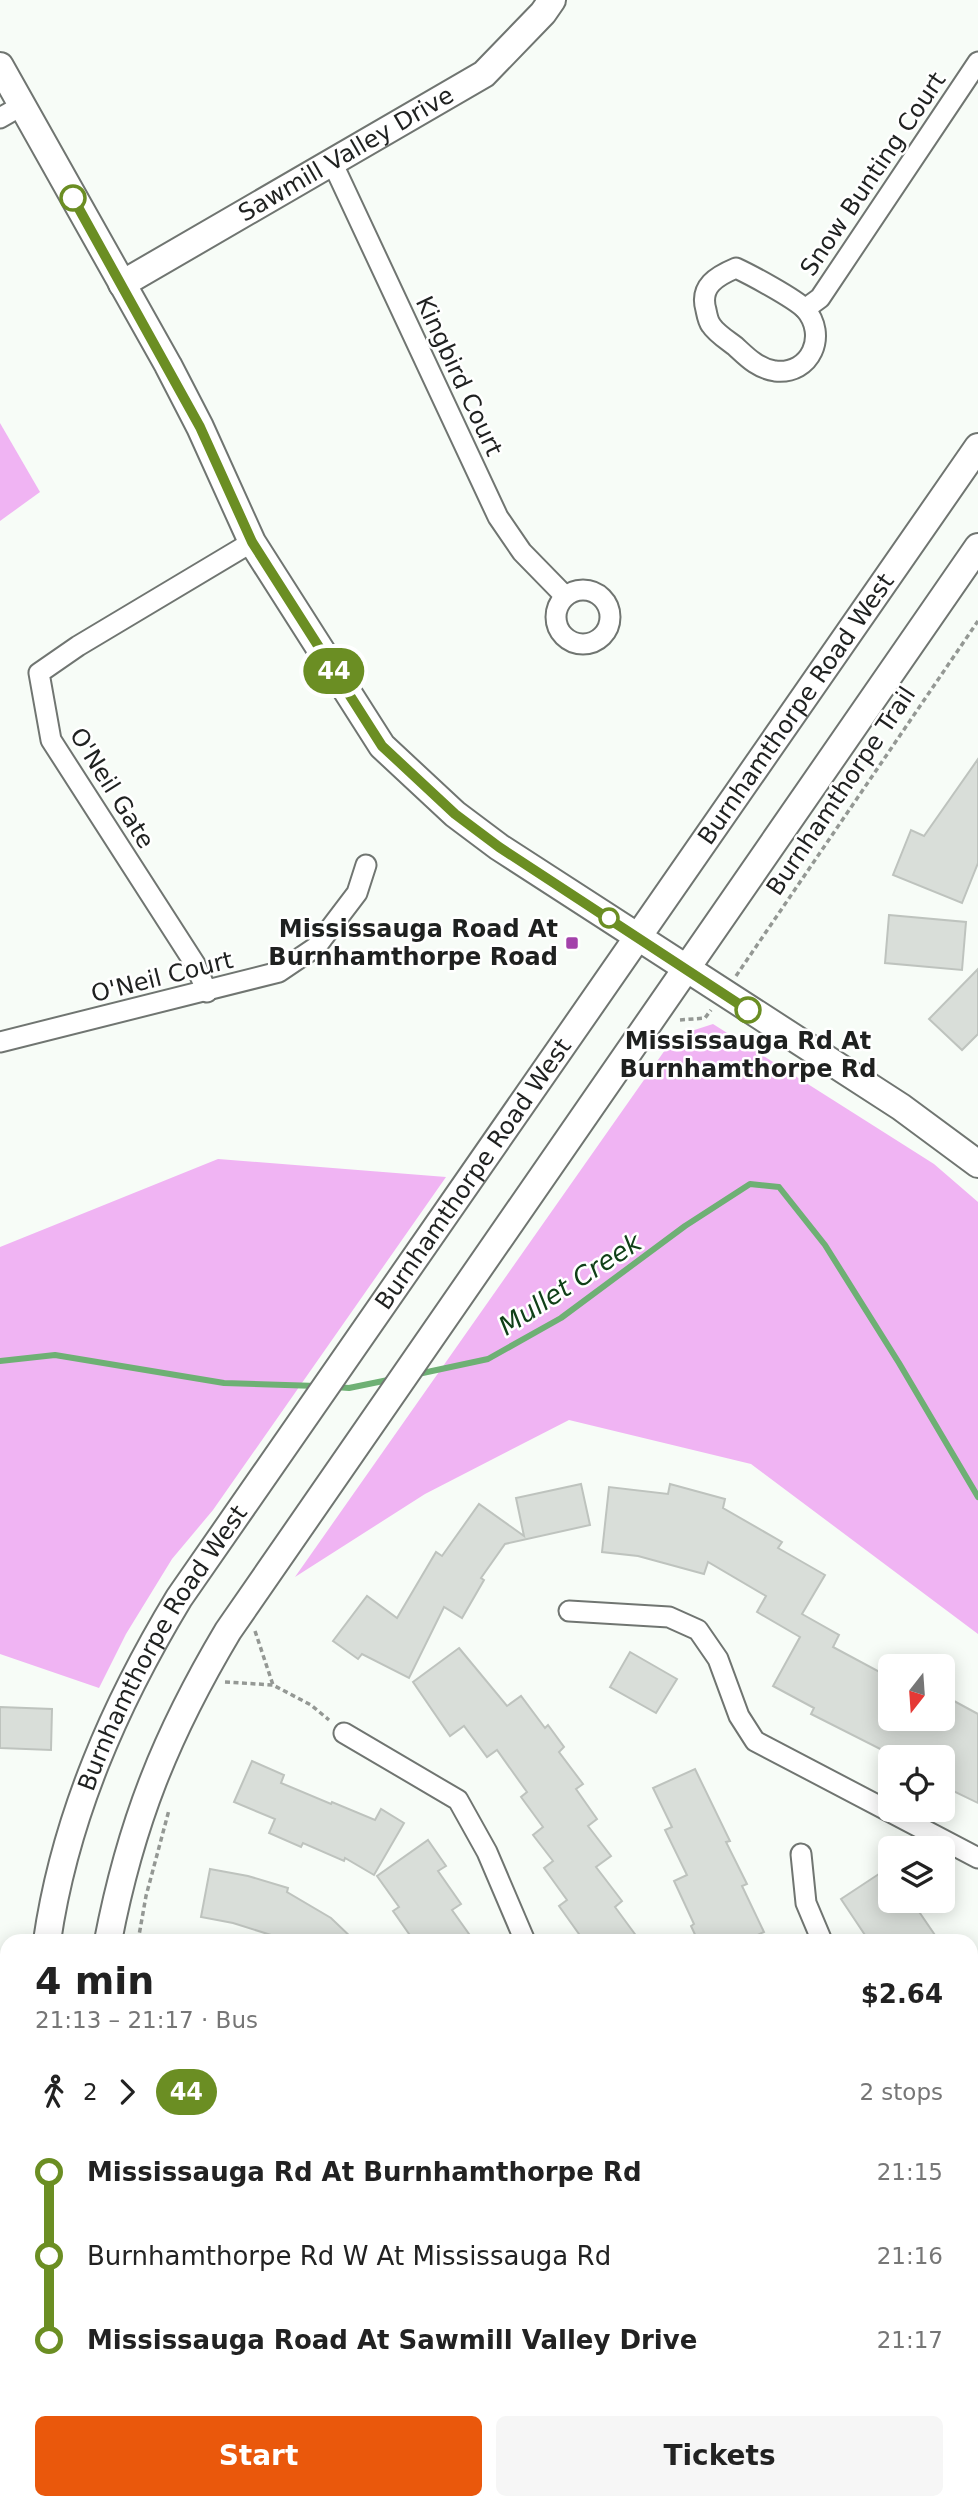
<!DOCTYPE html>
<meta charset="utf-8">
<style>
body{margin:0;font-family:"DejaVu Sans",sans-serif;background:#f6f6f6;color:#222;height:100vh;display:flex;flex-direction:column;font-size:26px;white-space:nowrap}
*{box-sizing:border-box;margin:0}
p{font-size:23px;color:#767676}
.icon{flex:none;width:38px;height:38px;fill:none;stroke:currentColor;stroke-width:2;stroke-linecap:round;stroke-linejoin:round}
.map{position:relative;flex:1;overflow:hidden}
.sheet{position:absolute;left:0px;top:1934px;width:978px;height:576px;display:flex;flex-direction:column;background:#fff;border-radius:21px 21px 0 0;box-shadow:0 4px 18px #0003}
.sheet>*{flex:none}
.badge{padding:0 14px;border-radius:23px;font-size:24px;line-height:46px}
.needle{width:46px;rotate:197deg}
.fabs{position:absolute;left:878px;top:1654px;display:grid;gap:14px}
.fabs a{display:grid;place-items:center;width:77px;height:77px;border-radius:10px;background:#fff;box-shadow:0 4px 18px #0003;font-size:35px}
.map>.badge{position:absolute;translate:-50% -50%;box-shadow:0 0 0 4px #fff}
.legs{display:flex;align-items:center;gap:10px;height:77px;padding:0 35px;font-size:23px}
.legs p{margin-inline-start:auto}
.headline{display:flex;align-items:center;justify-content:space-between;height:119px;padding:0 35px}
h1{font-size:38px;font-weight:700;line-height:52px}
.action{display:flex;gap:14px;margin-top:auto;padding:14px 35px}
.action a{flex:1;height:80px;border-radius:10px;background:#ea580c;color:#fff;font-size:28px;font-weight:700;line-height:80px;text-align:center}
.action a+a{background:#f6f6f6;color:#222}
ul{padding:0 35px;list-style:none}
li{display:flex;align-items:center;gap:24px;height:84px;font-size:26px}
li i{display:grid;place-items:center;width:10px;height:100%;margin:0 9px;background:currentColor}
li i::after{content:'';width:18px;height:18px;margin:-9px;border:5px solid;border-radius:50%;background:#fff}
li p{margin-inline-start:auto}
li:first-child i{background:linear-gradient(#0000 50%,currentColor 0)}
li:last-child i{background:linear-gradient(currentColor 50%,#0000 0)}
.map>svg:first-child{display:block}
</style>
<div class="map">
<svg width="978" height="2508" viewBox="0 0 978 2508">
<rect width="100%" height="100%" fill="#f7fcf7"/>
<g fill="#f0b4f3">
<polygon points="0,423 40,492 0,521"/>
<polygon points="713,1024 934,1164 978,1202 978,1634 751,1464 569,1420 425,1494 295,1577 672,1040 682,1034"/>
<polygon points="218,1159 446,1177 213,1510 172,1559 126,1634 99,1688 0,1654 0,1247"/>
<polygon points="81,2503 206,2502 223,2508 80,2508"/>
</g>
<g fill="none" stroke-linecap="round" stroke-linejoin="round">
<g stroke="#6eb074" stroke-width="6">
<polyline points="0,1361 55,1355 224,1383 317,1386"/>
<polyline points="418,1374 488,1359 561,1318 685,1226 750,1184 779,1187 825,1245 899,1363 978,1497"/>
<polyline points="335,1387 349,1388 393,1379"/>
</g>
</g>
<g fill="#d9ded9" stroke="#bec3be" stroke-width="2">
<polygon points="978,759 978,863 962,903 893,875 911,830 924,836"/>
<polygon points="889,915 966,922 962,970 885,963"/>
<polygon points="978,969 978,1034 962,1050 929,1019"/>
<polygon points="581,1484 590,1525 505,1544 481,1578 484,1580 462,1618 444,1607 409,1678 362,1654 358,1659 333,1641 367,1596 397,1618 436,1552 442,1556 479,1504 524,1536 516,1498"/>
<polygon points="670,1484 725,1499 723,1508 782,1542 778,1548 825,1575 802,1614 839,1635 833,1647 891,1678 891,1718 943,1718 943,1695 978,1714 978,1803 943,1786 943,1757 896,1757 811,1714 814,1708 773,1686 800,1637 757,1612 766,1596 708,1562 704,1574 638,1556 602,1552 609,1487 668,1494"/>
<polygon points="459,1648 507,1706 521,1696 545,1728 548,1725 564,1747 559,1752 583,1784 576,1789 597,1819 588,1826 611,1856 596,1867 622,1901 615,1907 640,1941 584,1941 559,1906 567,1900 544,1868 553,1861 533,1835 543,1827 521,1797 527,1792 497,1750 487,1757 464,1726 450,1736 413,1682"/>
<polygon points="630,1652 677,1679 656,1713 610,1687"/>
<polygon points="0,1707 52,1709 51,1750 0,1748"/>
<polygon points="252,1761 284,1775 281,1783 331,1804 332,1802 375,1820 381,1809 404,1823 374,1875 345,1858 344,1861 303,1843 301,1847 269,1833 275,1819 234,1802"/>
<polygon points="695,1769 730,1841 726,1842 747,1884 742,1886 764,1932 745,1941 698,1941 691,1926 694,1924 674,1881 687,1875 665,1830 672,1827 653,1788"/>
<polygon points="428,1840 446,1866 438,1871 461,1904 452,1910 474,1941 414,1941 393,1911 399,1907 377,1876"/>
<polygon points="891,1866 891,1900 911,1900 939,1941 869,1941 841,1899"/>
<polygon points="210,1869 248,1876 288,1888 287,1892 331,1918 355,1941 290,1941 233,1923 201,1917"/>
</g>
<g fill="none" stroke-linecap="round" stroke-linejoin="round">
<g stroke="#707571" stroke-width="23">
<g id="street">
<polyline points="0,118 21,106"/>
<polyline points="332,162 498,517 522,552 565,596"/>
<path d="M736,268C751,275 794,298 805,309C828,335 811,375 775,371C757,368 747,357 735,346C727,340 716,333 711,325C708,321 707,315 706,310C699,286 717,276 736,268Z"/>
<polyline points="805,309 820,298 978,62"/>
<circle cx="583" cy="617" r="27"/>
<polyline points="207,992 195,964 51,740 39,673 78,646 252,542"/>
<polyline points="0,1042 279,972 316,947 357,893 366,865"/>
<polyline points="569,1611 669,1617 698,1630 718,1659 739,1716 755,1741 978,1858"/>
<polyline points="344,1733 458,1800 487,1852 525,1941"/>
<polyline points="801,1854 806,1903 822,1941"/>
<polyline points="0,2281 7,2283"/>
</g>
</g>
<g stroke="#707571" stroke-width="30">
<g id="secondary">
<polyline points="0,66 168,365 200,427 252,542 382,746 455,814 499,847 901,1107 978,1164"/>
<path id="s1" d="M122,284L484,74L543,13L552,0"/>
<path id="s2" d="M47,1941C65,1817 115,1704 179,1598L978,447"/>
<path d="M108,1941C131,1822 166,1735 228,1631L978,547"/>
<polyline points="971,2099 978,2078"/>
<polyline points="0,2431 7,2379"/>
<polyline points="971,2435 978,2450"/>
<polyline points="391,2502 395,2508"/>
<polyline points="43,2508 44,2502"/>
</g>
</g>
<g stroke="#949894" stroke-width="3.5" stroke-dasharray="5 3.5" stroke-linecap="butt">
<polyline points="736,976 978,621"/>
<polyline points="680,1020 705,1018 711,1010"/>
<polyline points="255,1631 273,1685"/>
<polyline points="225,1682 273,1685 311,1705 329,1720"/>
<polyline points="138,1941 146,1896 169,1810"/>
<polyline points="75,2508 77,2502"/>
<polyline points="311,2508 320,2502"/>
</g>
<use href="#street" stroke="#fff" stroke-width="19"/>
<use href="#secondary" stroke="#fff" stroke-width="26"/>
</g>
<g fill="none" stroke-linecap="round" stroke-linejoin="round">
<g stroke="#fff" stroke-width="16">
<polyline id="line-1" points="73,198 200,427 252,542 382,746 455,814 499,847 748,1010"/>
</g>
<use href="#line-1" stroke="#6b8e23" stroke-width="10"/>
</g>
<g fill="#fff" stroke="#6b8e23" stroke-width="3.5">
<circle cx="73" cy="198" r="12"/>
<circle cx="609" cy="918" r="9"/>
<circle cx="748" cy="1010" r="12"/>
</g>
<rect fill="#a342aa" stroke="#fff" stroke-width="2.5" x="565" y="936" width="14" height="14" rx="3.5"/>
<g text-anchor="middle" stroke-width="5" stroke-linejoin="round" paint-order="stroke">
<g font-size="24" fill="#1f2120" stroke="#fff">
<text dy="8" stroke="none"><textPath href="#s1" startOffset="259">Sawmill Valley Drive</textPath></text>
<text transform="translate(873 174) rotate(-56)" y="8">Snow Bunting Court</text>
<text transform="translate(459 376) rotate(65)" y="8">Kingbird Court</text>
<text dy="8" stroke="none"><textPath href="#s2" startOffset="1452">Burnhamthorpe Road West</textPath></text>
<text transform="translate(112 788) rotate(58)" y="8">O'Neil Gate</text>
<text transform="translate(841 791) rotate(-56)" y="8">Burnhamthorpe Trail</text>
<text transform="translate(162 977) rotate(-14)" y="8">O'Neil Court</text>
<text dy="8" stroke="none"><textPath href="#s2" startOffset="886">Burnhamthorpe Road West</textPath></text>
<text dy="8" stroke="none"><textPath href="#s2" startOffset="318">Burnhamthorpe Road West</textPath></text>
</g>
<g font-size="24" font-weight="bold" fill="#1f2120" stroke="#fff" text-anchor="end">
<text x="558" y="937">Mississauga Road At<tspan x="558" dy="28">Burnhamthorpe Road</tspan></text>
</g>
<g font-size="24" font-weight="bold" fill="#1f2120" stroke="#fff">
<text x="748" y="1049">Mississauga Rd At<tspan x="748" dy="28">Burnhamthorpe Rd</tspan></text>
</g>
<g font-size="26" font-style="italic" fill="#104018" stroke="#fff">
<text transform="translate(570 1284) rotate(-33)" y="9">Mullet Creek</text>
</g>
</g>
</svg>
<div class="fabs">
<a><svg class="needle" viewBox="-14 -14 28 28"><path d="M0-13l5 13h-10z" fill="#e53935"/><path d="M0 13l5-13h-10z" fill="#767676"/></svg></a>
<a><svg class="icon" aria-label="locate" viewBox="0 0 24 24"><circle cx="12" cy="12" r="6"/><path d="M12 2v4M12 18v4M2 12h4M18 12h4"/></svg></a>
<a><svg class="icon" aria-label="layers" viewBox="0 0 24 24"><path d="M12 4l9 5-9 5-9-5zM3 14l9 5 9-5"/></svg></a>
</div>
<b class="badge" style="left:334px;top:671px;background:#6b8e23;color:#fff">44</b>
<section class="sheet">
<div class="headline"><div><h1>4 min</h1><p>21:13 – 21:17 · Bus</p></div><b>$2.64</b></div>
<div class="legs"><svg class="icon" aria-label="walk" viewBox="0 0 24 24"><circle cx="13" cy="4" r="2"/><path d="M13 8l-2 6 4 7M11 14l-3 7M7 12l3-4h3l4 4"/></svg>2<svg class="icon" aria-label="forward" viewBox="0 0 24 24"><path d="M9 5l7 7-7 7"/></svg><b class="badge" style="background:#6b8e23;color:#fff">44</b><p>2 stops</p></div>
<ul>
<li><i style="color:#6b8e23"></i><b>Mississauga Rd At Burnhamthorpe Rd</b><p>21:15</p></li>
<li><i style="color:#6b8e23"></i><span>Burnhamthorpe Rd W At Mississauga Rd</span><p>21:16</p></li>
<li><i style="color:#6b8e23"></i><b>Mississauga Road At Sawmill Valley Drive</b><p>21:17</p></li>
</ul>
<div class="action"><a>Start</a><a>Tickets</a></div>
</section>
</div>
